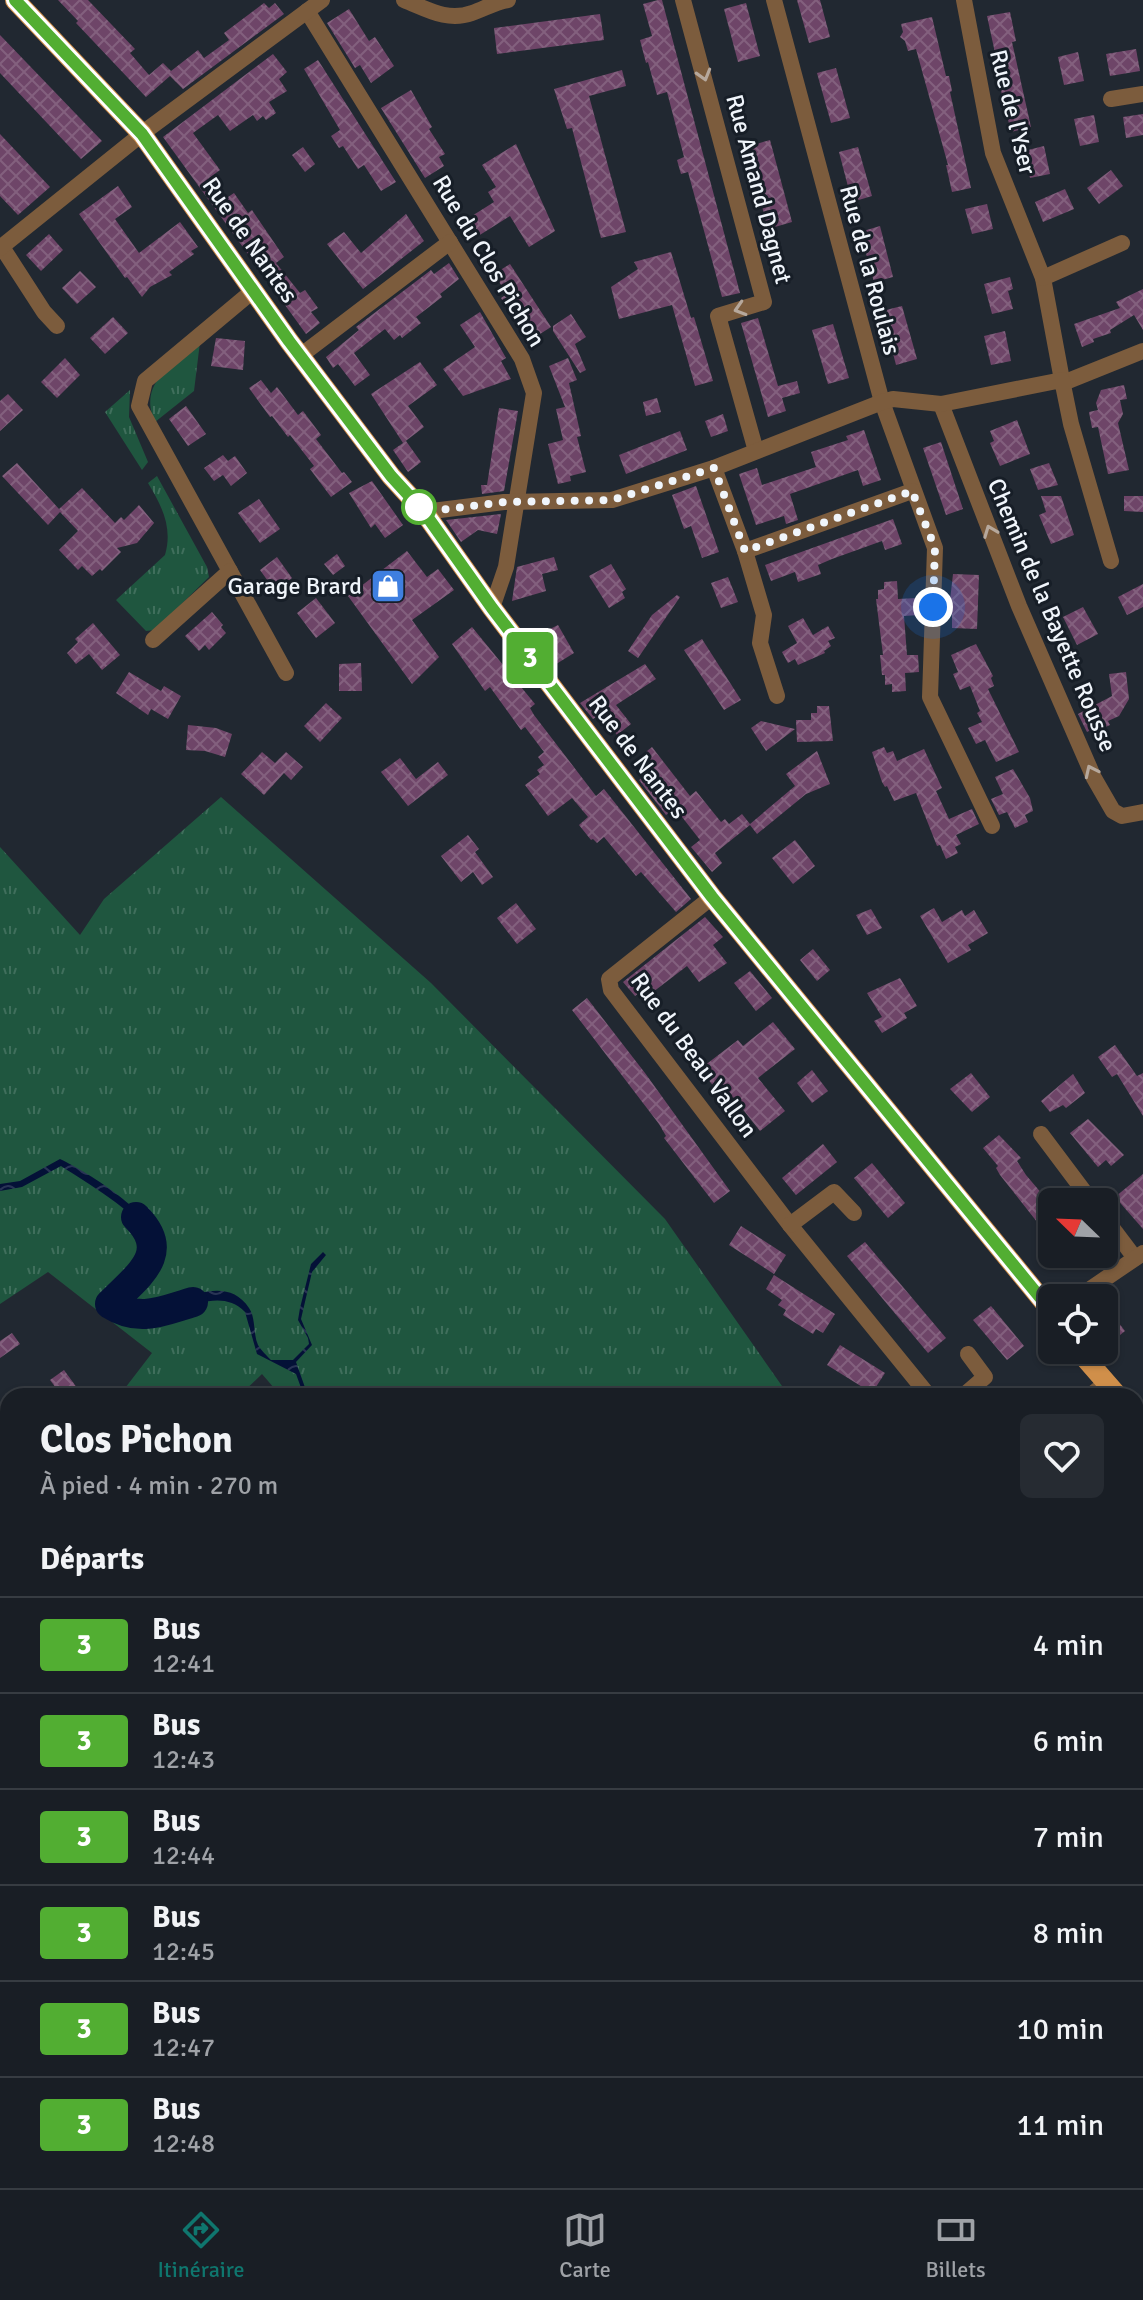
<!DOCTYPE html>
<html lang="fr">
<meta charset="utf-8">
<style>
body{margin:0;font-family:Signika,sans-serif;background:#262b32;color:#f1f3f6;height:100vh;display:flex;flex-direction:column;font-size:30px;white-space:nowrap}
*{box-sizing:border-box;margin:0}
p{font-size:26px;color:#9fa2a7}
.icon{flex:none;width:44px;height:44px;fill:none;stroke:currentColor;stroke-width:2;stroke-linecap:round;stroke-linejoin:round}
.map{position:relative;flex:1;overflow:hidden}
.panel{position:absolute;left:0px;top:1388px;width:1144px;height:800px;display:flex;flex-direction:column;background:#191e25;border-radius:24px 24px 0 0;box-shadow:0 2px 6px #0004,0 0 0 2px #373c42}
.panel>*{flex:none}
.badge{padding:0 16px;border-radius:6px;font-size:28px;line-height:52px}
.needle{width:52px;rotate:293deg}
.tools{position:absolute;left:1038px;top:1188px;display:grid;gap:16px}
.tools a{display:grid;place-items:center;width:80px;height:80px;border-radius:12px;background:#191e25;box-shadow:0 2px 6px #0004,0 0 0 2px #373c42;font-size:40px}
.you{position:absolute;width:40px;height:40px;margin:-20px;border:6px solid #fff;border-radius:50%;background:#1a73e8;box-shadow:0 0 0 12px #1a73e833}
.map>.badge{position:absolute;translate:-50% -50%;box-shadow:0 0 0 4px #fff}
h2{padding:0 40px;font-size:30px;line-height:72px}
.round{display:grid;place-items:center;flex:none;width:84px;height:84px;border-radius:12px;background:#262b32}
.summary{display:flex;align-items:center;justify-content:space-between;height:136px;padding:0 40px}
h1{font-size:38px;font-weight:800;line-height:60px}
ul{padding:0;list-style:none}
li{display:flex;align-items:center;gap:24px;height:96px;padding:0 40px;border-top:2px solid #373c42}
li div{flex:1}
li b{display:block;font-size:30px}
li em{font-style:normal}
li .badge{min-width:88px;font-weight:700;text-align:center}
.tab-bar{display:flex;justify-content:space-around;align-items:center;height:112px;border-top:2px solid #373c42;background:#191e25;font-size:22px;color:#9fa2a7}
.tab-bar a{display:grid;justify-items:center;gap:4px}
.tab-bar .selected{color:#0f766e}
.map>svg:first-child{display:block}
</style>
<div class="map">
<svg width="1143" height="2188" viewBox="0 0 1143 2188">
<defs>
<pattern id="grass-tufts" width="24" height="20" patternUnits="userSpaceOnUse" patternTransform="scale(2)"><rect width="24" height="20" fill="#1f563f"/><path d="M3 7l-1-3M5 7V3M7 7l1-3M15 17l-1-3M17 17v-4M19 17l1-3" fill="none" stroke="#406f5c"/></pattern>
<pattern id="water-waves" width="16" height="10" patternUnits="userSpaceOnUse" patternTransform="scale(2)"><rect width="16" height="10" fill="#041137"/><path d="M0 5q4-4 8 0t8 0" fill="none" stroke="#293455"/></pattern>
<pattern id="building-cross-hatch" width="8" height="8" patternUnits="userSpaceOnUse" patternTransform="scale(2)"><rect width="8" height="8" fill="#6e4568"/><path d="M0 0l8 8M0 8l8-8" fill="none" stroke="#83607e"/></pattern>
</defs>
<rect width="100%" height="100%" fill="#212831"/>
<g fill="url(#grass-tufts)">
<path d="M200,342L194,391L155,422C138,382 172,366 200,342Z"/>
<polygon points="130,390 129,417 148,462 142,470 105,412"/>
<path d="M157,476L207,567L209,577L155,630L146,631L116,600L165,555C173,528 162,506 148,483Z"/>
<polygon points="221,797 431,983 665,1219 789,1396 281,1396 262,1374 239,1396 119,1396 152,1353 48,1272 0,1304 0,847 80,935 104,899"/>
<polygon points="1136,2001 1143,2012 1143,2092 1136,2097"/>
<polygon points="491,2180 1034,2180 1024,2188 495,2188"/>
</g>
<path fill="url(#water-waves)" d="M60,1159C88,1172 169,1222 163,1259C159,1279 136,1292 122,1305L144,1317C173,1305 224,1270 249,1308C256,1318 253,1334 258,1345C261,1350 267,1356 271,1360H293L309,1344L308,1338L298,1320L300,1308L311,1264L323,1252L326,1255L312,1272L301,1319L312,1345L296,1362L308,1396H304L296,1374L257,1354L245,1312C216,1283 175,1318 144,1322C132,1323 118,1314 109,1308L151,1264C152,1255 153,1246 150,1238C138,1212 85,1182 61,1166L22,1187L0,1191V1184L20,1181Z"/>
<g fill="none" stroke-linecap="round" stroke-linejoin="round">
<g stroke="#041137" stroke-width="30">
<path d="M136,1217C173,1254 137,1276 110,1304C140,1323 162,1311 193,1302"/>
<polyline points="938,2180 941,2188"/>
</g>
</g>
<g fill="url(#building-cross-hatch)">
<polygon points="58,0 88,0 135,49 130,53 149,75 163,63 171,71 198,50 204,58 229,40 224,33 264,3 269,8 275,3 284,14 183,89 170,76 146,97 76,23 78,21"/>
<polygon points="658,0 662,0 740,293 722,297 688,172 681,174 677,160 684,157 667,92 657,95 648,62 646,63 640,40 652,36 643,4"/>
<polygon points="797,0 820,0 830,37 809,43"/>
<polygon points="746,3 760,56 738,62 724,9"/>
<polygon points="349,9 369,41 375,37 394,66 371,83 360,65 355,68 327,23"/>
<polygon points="1010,12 1016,41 1012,42 1031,127 1011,132 994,62 997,62 987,16"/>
<polygon points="600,14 604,40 497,54 494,28"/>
<polygon points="932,17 946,76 949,76 952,91 950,92 971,188 952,192 946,165 948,165 916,49 908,51 905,41 900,37 903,32 901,24"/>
<polygon points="0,35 102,141 81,159 0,73"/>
<polygon points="1136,49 1140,71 1110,76 1106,54"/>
<polygon points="1078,52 1084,81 1064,85 1058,57"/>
<polygon points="273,54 287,72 279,79 287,91 269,102 276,113 266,120 263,116 257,121 253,115 230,131 218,115 193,133 220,170 209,178 225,199 234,193 248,213 252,210 284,257 276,263 300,293 305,290 318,308 311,312 320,323 306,334 163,137"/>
<polygon points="318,60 396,182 381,191 364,165 358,169 343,146 339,148 331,136 340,130 304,69"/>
<polygon points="836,68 850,118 831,123 817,73"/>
<polygon points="622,70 626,86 589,96 626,232 601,238 572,128 567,129 554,89"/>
<polygon points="411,90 432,127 429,129 445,154 439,157 444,166 425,178 381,108"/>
<polygon points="1143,114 1143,135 1126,138 1123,117"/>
<polygon points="1094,115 1099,142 1080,146 1074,119"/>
<polygon points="0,134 50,187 18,215 0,196"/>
<polygon points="770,140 792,222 768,229 746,147"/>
<polygon points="516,144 555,231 529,247 510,216 475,238 464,221 494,202 488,192 496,187 482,165"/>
<polygon points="1044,146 1050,174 1030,178 1024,151"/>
<polygon points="303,147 315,164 305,172 292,155"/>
<polygon points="858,147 872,196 852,202 839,152"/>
<polygon points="1111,170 1123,186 1099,204 1087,188"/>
<polygon points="118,186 132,207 115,219 139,253 180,222 198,247 191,251 194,254 169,272 172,275 150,287 142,297 127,277 125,278 79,214"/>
<polygon points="1065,189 1074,209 1043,222 1035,202"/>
<polygon points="987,204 993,229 972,234 965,209"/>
<polygon points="406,214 424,241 363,289 327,244 344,232 361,253"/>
<polygon points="880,226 893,277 874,282 860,232"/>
<polygon points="49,234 63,250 41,271 26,255"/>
<polygon points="671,252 691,318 694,317 713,381 695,386 672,305 619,319 611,287 638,269 634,262"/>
<polygon points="449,263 459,279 440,294 442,297 416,317 421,323 402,338 400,335 394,340 385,329 354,353 370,375 355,386 338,364 333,368 326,357 359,330 356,327 431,270 434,274"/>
<polygon points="510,264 551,327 529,341 501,298 507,294 494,274"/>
<polygon points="80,271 96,287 77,304 62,288"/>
<polygon points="1010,277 1013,289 1008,291 1013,309 992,314 984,284"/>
<polygon points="1143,289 1143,330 1134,315 1110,330 1111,333 1093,339 1094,342 1082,347 1074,324 1120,308 1116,302"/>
<polygon points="902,306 917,359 896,365 882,311"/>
<polygon points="480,312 506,358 501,361 511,379 463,396 443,369 475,347 460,325"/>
<polygon points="571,314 586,337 575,344 586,370 580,373 553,331 553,326"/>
<polygon points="113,317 128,333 105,354 90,338"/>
<polygon points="758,318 778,386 797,381 800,393 782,398 786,411 768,417 741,323"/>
<polygon points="833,324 849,378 828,384 812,330"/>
<polygon points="1005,331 1011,361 991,365 984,336"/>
<polygon points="216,338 245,341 243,370 211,366"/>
<polygon points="65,358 80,375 57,398 41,382"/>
<polygon points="568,358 577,380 569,383 581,436 577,437 586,472 570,476 571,481 558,484 548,444 563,440 556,409 565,407 549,366"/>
<polygon points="420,362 437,385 408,406 424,427 403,443 406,441 421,462 408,472 393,450 403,443 371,394"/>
<polygon points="261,380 271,393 277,387 298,415 303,411 321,435 316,439 342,473 344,472 352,482 331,497 310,469 314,466 290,435 288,437 272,416 270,417 249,388"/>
<polygon points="1124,385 1127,399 1120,400 1123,414 1118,423 1129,470 1108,474 1098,427 1092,428 1089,412 1098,410 1096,403 1101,390"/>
<polygon points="8,394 23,410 0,431 0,401"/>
<polygon points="657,398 661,412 646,416 643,402"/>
<polygon points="186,406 206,434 188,446 169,419"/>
<polygon points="499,408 518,411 504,491 482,494 481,485 487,485"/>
<polygon points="723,414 728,431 711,437 705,421"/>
<polygon points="1017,420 1030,454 1000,466 990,443 994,441 990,431"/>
<polygon points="864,430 881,480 863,486 858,470 790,494 798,520 786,524 784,516 756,525 739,474 757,468 762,485 816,467 811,452 848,440 846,436"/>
<polygon points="680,431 687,450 626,474 619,455"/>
<polygon points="941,442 963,509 946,515 923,448"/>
<polygon points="223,455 228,461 235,456 247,473 231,486 223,475 214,481 204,468"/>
<polygon points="17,463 59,509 82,488 115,523 121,517 124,520 139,505 154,523 137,543 117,548 121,552 102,571 100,569 92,576 82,566 78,570 59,550 78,531 60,512 48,525 2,476"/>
<polygon points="1049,463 1058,485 1038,490 1030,469"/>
<polygon points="372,481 403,525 385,538 375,524 371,528 349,493"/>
<polygon points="696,486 719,552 702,558 691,526 684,529 672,495"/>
<polygon points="1041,496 1061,496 1074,535 1051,544 1039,515 1046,512"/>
<polygon points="1124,496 1143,496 1143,512 1124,511"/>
<polygon points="259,499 280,529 260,543 238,513"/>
<polygon points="501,514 497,534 478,530 461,542 446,520"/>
<polygon points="893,519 902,544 885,550 882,541 832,559 818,565 821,574 798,582 795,572 771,581 765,565"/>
<polygon points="407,551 427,577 438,569 454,590 412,620 439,657 412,684 348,596"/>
<polygon points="337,554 345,566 333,575 324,564"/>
<polygon points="277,557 292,578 275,591 260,570"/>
<polygon points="554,557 558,570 542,574 546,591 512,601 517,567"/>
<polygon points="611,564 626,589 622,592 625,598 609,608 589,576"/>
<polygon points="953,574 979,575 977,629 952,628 952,609 949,609"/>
<polygon points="728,577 738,602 721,608 711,583"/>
<polygon points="897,581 898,599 917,598 919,615 904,616 907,655 918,655 919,672 905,673 906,691 892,692 892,684 885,685 885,675 882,675 880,655 883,655 876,599 878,599 878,590 884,589 884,582"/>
<polygon points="1143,584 1143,607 1127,615 1118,597"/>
<polygon points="677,595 680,597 638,658 628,651 652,615"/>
<polygon points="316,598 335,623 316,638 297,613"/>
<polygon points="1083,607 1098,634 1077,645 1063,617"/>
<polygon points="212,612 223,625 221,627 226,633 209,650 205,645 199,651 185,636"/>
<polygon points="803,618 813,635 828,626 835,638 828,641 831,646 824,651 825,653 798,665 795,659 788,663 782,652 797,643 788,626"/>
<polygon points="93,623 120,655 102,670 89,654 76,664 67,653 78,642 75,639"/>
<polygon points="558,625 574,653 553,666 534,637"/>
<polygon points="472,627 535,704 530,708 534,715 596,796 604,789 691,899 676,912 641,872 636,876 604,837 597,843 593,839 591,840 579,825 588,817 572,798 548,816 525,785 540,774 537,770 544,765 538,757 544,752 525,727 521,730 490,687 485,691 452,644"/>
<polygon points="702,639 741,700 724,710 684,650"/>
<polygon points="976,644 993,676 991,678 994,686 988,689 1019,752 996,762 985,740 976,744 968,728 982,722 977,713 980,711 970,686 960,690 953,674 958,672 951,655"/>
<polygon points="361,663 362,691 339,691 339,664"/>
<polygon points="645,664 656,679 616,705 631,724 617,735 601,714 593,719 580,703"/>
<polygon points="129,672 161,691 164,686 181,696 168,719 151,709 148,715 116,693"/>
<polygon points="1126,672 1129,699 1119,716 1108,721 1110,725 1097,731 1095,728 1087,732 1078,714 1112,696 1109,674"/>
<polygon points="326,703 342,718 320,742 304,726"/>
<polygon points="817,706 829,706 833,741 797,742 796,720 811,720 811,713 817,713"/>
<polygon points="761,721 795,729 766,751 751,728"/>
<polygon points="188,725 216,728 232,734 225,757 205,751 186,750"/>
<polygon points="652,747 690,796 696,791 721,822 725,819 729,824 742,814 750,824 795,786 786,774 817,751 830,784 806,794 757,834 750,825 715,853 722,863 712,872 691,847 700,840 675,808 666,815 639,780 647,774 636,760"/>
<polygon points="884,747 887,753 893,751 897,761 924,749 942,788 936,791 949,819 972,809 979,824 956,835 961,844 955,847 958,853 946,859 940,845 937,846 916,793 894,801 887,786 885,787 882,782 872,752"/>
<polygon points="262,752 275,763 286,752 303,767 291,780 284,773 264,795 241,774"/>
<polygon points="400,758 416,779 438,762 448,775 408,806 381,772"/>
<polygon points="1013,769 1030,798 1033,811 1025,815 1028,822 1015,828 1007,812 999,815 991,799 1003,794 995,777"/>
<polygon points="468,835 479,849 475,852 493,877 482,885 473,872 461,882 441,856"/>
<polygon points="795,840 815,866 793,884 772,858"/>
<polygon points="516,903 536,929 517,944 497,918"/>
<polygon points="934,908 942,922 962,910 965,916 974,910 988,933 968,945 971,950 948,963 920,916"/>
<polygon points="871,909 882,928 867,935 856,915"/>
<polygon points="705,917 723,937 713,945 727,963 699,982 687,966 653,992 648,986 635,996 623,982"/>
<polygon points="813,949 830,970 817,981 800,960"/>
<polygon points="750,971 772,998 756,1011 734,983"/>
<polygon points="900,978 917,1006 904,1013 907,1018 882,1033 874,1021 882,1017 867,993"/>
<polygon points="587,998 645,1073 730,1191 714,1203 664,1138 666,1136 659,1124 572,1010"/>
<polygon points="773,1022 795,1049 758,1078 785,1111 760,1131 733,1097 726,1102 700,1069 738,1040 743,1046"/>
<polygon points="1115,1045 1137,1076 1143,1073 1143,1116 1117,1074 1112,1077 1098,1057"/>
<polygon points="812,1070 828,1091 812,1103 797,1083"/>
<polygon points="971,1073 990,1097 972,1112 950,1089"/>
<polygon points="1073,1074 1085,1093 1066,1108 1063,1105 1050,1112 1041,1101"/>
<polygon points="1088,1119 1124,1155 1111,1166 1106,1160 1098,1167 1070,1133"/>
<polygon points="999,1135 1021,1158 1017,1161 1026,1175 1043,1195 1046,1193 1052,1200 1052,1241 1000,1175 996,1168 998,1166 983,1148"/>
<polygon points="823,1144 837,1162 796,1195 782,1178"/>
<polygon points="872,1163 905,1203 888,1218 854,1178"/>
<polygon points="1143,1174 1143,1229 1115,1197"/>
<polygon points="741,1226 786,1255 774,1274 729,1245"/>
<polygon points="865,1242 946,1338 928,1353 847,1256"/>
<polygon points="774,1275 835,1314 823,1333 816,1329 813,1334 783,1315 786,1310 778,1305 782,1300 766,1289"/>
<polygon points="1104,1304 1125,1331 1104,1348"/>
<polygon points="991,1306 1024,1346 1007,1360 973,1320"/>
<polygon points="12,1333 20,1344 0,1358 0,1341"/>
<polygon points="840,1345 885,1373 872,1393 827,1365"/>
<polygon points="64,1370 83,1396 62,1396 50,1380"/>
</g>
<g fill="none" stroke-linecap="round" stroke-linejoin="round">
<g stroke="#7c5c3d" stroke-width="16">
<path d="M404,0C427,9 447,22 472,13C484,9 495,2 508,0"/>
<polyline points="683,0 764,302 718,316 756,451"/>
<polyline points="774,0 882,402 935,548 930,697 992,826"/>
<polyline points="964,0 993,153 1043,278 1062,380"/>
<polyline points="307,11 522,359 534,393 506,567 492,608"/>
<polyline points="1111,99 1143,94"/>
<polyline points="2,247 44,312 57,326"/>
<polyline points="0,248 148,129 322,0"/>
<polyline points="1043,278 1122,243"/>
<polyline points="254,290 145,381 139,406 286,673"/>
<polyline points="300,356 450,242"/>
<polyline points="1063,383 1143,351"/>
<polyline points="941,404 1019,606 1094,778 1113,811 1122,816 1143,812"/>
<polyline points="714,468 745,551 764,615 760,643 777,696"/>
<polyline points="424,512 504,502 612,500 714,468 882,402 893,399 941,404 1062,380 1071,424 1111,561"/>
<polyline points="745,551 912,491"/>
<polyline points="153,640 230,571"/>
<polyline points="712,897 609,979 611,990 790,1225 929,1396"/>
<polyline points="1041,1134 1092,1202"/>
<polyline points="1104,1217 1135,1258"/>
<polyline points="790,1225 834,1192 854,1213"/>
<polyline points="1077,1298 1143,1253"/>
<polyline points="963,1396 985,1377 968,1354"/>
<polyline points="1090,1396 1107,1382"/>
<polyline points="0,1583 8,1588"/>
<polyline points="1136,1790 1143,1791"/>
<polyline points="477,2180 480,2188"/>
</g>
<g stroke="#d08f4a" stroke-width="20">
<polyline points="15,0 142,134 289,341 391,476 424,512 492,608 712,897 1052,1312"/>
<polyline points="1078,1350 1118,1396"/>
<polyline points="1136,1419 1143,1428"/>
<polyline points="1136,2130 1143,2124"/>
<polyline points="1065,2188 1075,2180"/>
</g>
</g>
<defs><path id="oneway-chevron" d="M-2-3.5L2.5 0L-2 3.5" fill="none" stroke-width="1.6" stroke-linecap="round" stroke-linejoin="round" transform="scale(2)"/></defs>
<g stroke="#b6a89c">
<use href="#oneway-chevron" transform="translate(704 75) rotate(74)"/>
<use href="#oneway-chevron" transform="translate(740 309) rotate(163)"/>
<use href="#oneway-chevron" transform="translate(990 531) rotate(-111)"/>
<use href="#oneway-chevron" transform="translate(1091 771) rotate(-115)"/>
</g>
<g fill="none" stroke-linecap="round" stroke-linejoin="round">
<g stroke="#fff" stroke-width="18">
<polyline id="line" points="15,0 142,134 289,341 391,476 424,512 492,608 712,897 1052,1312"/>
</g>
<use href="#line" stroke="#52ae32" stroke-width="12"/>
<polyline stroke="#f0f5fb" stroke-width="8" stroke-dasharray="0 14.4" points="419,507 424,512 504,502 612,500 714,468 745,551 912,491 935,548 933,607"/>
</g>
<defs>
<g id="shop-square" transform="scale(1.8)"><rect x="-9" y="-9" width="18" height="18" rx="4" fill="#3f7fe0" stroke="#171e27"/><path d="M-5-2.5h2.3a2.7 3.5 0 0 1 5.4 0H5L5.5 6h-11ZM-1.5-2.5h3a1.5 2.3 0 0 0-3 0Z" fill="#fff"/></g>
</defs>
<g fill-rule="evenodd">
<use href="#shop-square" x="388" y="586"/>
</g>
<circle fill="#fff" stroke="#52ae32" stroke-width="4" cx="419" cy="507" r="16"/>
<g text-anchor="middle" stroke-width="6" stroke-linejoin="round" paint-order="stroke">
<g font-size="24" fill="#f0f5fb" stroke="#171e27">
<text transform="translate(1013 112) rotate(76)" y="8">Rue de l'Yser</text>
<text transform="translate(759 189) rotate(75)" y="8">Rue Amand Dagnet</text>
<text transform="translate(250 240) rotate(55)" y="8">Rue de Nantes</text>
<text transform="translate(489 261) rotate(59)" y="8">Rue du Clos Pichon</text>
<text transform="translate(870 270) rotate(75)" y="8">Rue de la Roulais</text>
<text transform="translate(1052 615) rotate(67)" y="8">Chemin de la Bayette Rousse</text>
<text transform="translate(638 757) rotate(53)" y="8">Rue de Nantes</text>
<text transform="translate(694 1055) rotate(54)" y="8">Rue du Beau Vallon</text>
</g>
<g font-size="24" fill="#f0f5fb" stroke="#171e27" text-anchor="end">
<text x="362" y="594">Garage Brard</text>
</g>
</g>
</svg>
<div class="tools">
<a><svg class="needle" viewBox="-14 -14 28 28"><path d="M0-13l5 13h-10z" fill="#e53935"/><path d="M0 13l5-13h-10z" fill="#9fa2a7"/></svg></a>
<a><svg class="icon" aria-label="locate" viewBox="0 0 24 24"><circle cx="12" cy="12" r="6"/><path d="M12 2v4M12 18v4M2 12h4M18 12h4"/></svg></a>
</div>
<div class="you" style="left:933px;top:607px"></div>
<b class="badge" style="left:530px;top:658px;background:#52ae32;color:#fff">3</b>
<section class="panel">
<div class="summary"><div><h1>Clos Pichon</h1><p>À pied · 4 min · 270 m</p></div><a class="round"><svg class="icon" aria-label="heart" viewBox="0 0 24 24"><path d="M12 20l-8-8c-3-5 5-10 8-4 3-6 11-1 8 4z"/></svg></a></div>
<h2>Départs</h2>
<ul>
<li><span class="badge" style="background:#52ae32;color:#fff">3</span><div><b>Bus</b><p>12:41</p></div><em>4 min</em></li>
<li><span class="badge" style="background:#52ae32;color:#fff">3</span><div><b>Bus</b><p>12:43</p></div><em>6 min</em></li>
<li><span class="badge" style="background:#52ae32;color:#fff">3</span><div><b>Bus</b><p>12:44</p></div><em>7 min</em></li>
<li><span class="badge" style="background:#52ae32;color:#fff">3</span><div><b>Bus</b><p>12:45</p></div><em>8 min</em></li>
<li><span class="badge" style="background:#52ae32;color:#fff">3</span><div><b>Bus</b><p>12:47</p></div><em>10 min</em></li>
<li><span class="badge" style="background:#52ae32;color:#fff">3</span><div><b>Bus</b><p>12:48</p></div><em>11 min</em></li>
</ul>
</section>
</div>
<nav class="tab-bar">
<a class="selected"><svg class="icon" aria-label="directions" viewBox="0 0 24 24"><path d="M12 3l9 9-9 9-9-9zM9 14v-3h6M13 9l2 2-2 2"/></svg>Itinéraire</a>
<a><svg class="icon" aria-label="map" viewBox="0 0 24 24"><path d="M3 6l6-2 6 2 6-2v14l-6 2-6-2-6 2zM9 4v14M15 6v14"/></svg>Carte</a>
<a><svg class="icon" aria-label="tickets" viewBox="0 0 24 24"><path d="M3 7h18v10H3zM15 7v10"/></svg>Billets</a>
</nav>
